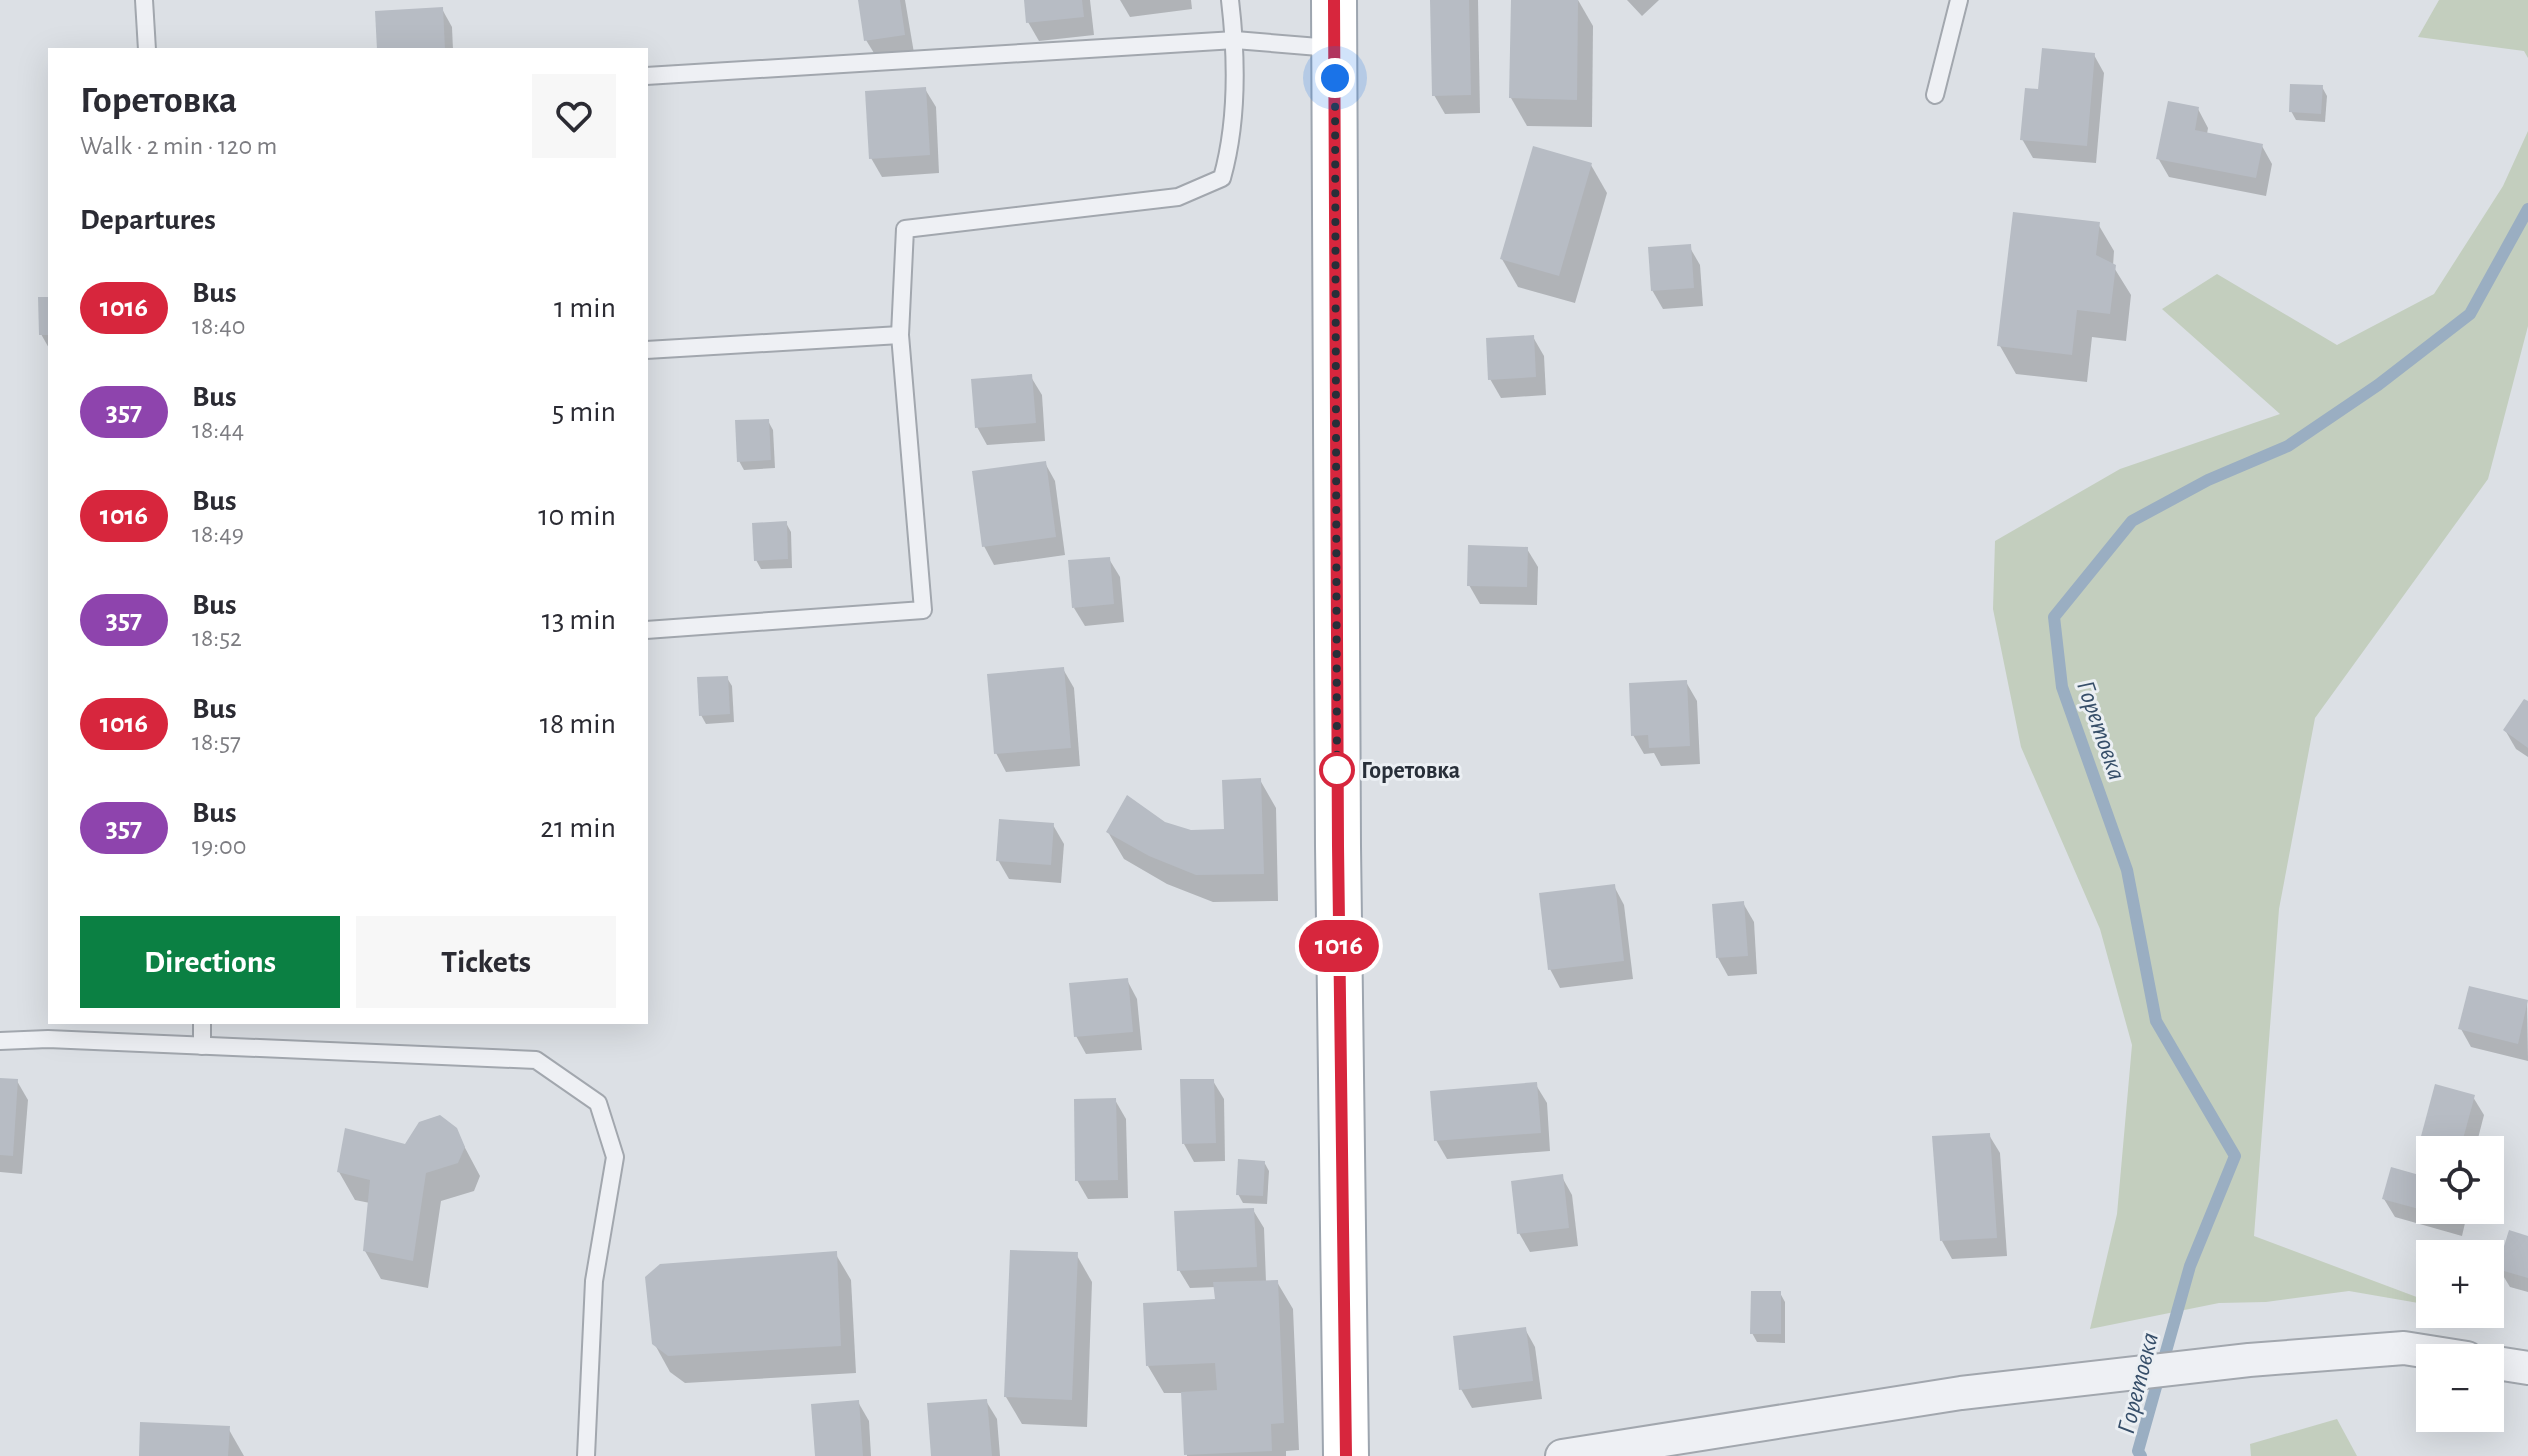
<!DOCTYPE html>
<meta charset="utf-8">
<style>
body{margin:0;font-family:"Alegreya Sans",sans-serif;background:#f7f7f7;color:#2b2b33;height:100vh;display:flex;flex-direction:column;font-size:30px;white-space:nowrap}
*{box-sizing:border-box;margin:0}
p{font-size:26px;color:#7c7c81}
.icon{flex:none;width:44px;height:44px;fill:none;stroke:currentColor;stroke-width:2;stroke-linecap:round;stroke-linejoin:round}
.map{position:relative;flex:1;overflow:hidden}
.drawer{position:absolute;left:48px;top:48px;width:600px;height:976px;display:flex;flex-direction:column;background:#fff;border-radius:0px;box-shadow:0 8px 32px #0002}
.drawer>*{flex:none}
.badge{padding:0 16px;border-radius:26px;font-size:28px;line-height:52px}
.controls{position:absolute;left:2416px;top:1136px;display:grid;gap:16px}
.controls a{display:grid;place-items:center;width:88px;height:88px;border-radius:0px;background:#fff;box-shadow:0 8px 32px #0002;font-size:40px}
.you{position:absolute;width:40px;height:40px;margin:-20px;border:6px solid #fff;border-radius:50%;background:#1a73e8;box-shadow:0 0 0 12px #1a73e833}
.map>.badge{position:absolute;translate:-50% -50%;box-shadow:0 0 0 4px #fff}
h2{padding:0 32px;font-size:30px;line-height:72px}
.round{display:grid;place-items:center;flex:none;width:84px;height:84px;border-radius:0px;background:#f7f7f7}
.summary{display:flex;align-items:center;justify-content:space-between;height:136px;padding:0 32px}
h1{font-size:38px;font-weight:700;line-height:60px}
.primary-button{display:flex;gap:16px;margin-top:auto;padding:16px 32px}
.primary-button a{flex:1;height:92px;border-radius:0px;background:#0b8043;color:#fff;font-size:32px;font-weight:700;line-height:92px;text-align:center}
.primary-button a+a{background:#f7f7f7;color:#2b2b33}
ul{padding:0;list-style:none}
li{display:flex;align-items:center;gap:24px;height:104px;padding:0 32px}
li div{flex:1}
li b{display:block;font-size:30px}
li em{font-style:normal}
li .badge{min-width:88px;font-weight:700;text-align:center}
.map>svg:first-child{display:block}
</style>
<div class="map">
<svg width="2528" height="1456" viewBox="0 0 2528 1456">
<rect width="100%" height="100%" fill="#dce0e5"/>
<g fill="#c3cebe">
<polygon points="2439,0 2528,0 2528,58 2524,51 2418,37"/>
<polygon points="2528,131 2528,326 2488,479 2315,718 2279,909 2254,1236 2430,1302 2430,1305 2349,1291 2266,1302 2219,1303 2090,1329 2117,1214 2132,1045 2100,929 2021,747 1993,609 1995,541 2120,469 2280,414 2162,309 2217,274 2337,345 2434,294 2503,186"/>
<polygon points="2337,1419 2357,1456 2251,1456 2250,1444"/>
</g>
<g fill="#0003">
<polygon points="860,0 905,0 914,53 877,58 866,40"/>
<polygon points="1026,0 1090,0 1094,35 1039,41 1028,22"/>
<polygon points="1120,0 1191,0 1192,9 1130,17"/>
<polygon points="1432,0 1478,0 1480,113 1445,114 1434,95"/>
<polygon points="1513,0 1578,0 1593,26 1592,127 1527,126 1511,98"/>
<polygon points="1627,0 1659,0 1642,16"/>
<polygon points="442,9 452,27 453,50 379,50"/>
<polygon points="2094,55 2104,73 2096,163 2033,158 2022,139 2040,91"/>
<polygon points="2322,87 2327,96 2325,122 2296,120 2291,111"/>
<polygon points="925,89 936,107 939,173 882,177 871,158"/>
<polygon points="2198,109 2208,128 2207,134 2262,146 2272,164 2266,196 2169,177 2158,158"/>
<polygon points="1591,165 1607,193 1575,303 1518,287 1502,259"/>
<polygon points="2098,224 2114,251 2113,266 2131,295 2126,341 2092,337 2087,382 2016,374 2000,346"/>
<polygon points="1689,246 1700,265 1703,306 1663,309 1652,290"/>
<polygon points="50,299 50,350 41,334"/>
<polygon points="1533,337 1544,356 1546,395 1501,398 1490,379"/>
<polygon points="1031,377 1042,395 1045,441 987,445 977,427"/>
<polygon points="768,421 773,430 775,468 744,470 739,461"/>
<polygon points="1045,463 1055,481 1065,555 994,565 984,546"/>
<polygon points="786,523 791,532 792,568 761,569 756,560"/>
<polygon points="1527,549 1538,567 1537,605 1480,604 1469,585"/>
<polygon points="1109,559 1120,577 1124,622 1085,626 1074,608"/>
<polygon points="1063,669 1074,688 1080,766 1006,772 996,753"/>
<polygon points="727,678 732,686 734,722 706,724 701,715"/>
<polygon points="1686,682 1697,701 1700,764 1661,766 1654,753 1644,754 1633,735"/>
<polygon points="2528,704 2528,757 2516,749 2505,730"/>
<polygon points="1260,780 1276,808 1278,901 1213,902 1167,884 1124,859 1108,832 1165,824 1191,832 1226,831"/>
<polygon points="1053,825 1064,844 1061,883 1009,879 998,860"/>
<polygon points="1614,886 1624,905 1633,979 1560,988 1550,969"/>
<polygon points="1743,903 1754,922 1757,974 1728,976 1718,958"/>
<polygon points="1127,980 1137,999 1142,1050 1086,1054 1076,1036"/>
<polygon points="2527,1002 2528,1061 2471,1047 2461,1029"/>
<polygon points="0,1080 17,1081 28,1100 22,1174 0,1172"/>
<polygon points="1213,1081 1224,1099 1225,1161 1194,1162 1184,1144"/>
<polygon points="1536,1085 1547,1103 1550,1151 1447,1159 1436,1140"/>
<polygon points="2473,1097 2484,1115 2475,1150 2430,1153 2422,1140"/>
<polygon points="1115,1100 1126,1119 1128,1198 1088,1199 1077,1180"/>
<polygon points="455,1129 480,1176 474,1191 441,1201 428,1288 381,1279 365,1251 370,1203 355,1200 339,1172"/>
<polygon points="1989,1135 2000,1153 2007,1256 1952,1259 1942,1241"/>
<polygon points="1264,1162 1269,1171 1267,1204 1243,1203 1238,1194"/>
<polygon points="1562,1177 1572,1195 1578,1246 1530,1252 1519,1233"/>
<polygon points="2430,1180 2430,1210 2468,1210 2462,1236 2395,1217 2384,1199"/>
<polygon points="1253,1210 1264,1228 1266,1282 1277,1282 1293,1309 1299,1450 1286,1451 1286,1456 1187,1456 1183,1393 1164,1393 1148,1366 1217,1301 1216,1287 1190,1288 1179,1270"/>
<polygon points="2528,1238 2528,1292 2510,1287 2499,1269"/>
<polygon points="835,1253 851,1280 856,1373 685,1383 670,1372 654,1343"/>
<polygon points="1076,1254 1092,1282 1087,1427 1022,1424 1006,1397"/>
<polygon points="1780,1293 1785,1302 1785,1343 1757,1342 1752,1333"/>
<polygon points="1525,1329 1535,1347 1542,1399 1472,1408 1461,1389"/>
<polygon points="986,1401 997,1419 1000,1456 933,1456"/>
<polygon points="858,1402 869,1421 871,1456 817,1456"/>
<polygon points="228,1428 244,1456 141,1456"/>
</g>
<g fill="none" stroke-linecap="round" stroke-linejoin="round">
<polyline stroke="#9aaec2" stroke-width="12" points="2141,1456 2138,1451 2190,1266 2235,1156 2156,1021 2127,870 2062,687 2054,617 2132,521 2208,480 2288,446 2378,385 2470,314 2528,209"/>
</g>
<g fill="#b7bcc4">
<polygon points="858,0 900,0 905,35 864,41"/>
<polygon points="1024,0 1082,0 1084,17 1026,23"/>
<polygon points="1430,0 1469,0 1471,95 1432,96"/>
<polygon points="1511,0 1578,0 1577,100 1509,98"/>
<polygon points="443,7 445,50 377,50 375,11"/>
<polygon points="2042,48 2095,53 2087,146 2020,140 2025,88 2038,89"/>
<polygon points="2290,84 2323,85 2321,114 2289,112"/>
<polygon points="926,87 930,155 869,159 865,91"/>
<polygon points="2168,101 2199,107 2195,130 2263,144 2256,178 2156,159"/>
<polygon points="1533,146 1592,163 1559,276 1500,259"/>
<polygon points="2013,212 2100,222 2096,255 2116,265 2110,314 2077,310 2072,355 1997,346"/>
<polygon points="1691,244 1694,288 1651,291 1648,247"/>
<polygon points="38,297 50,297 50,335 39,335"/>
<polygon points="1534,335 1536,377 1488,380 1486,338"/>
<polygon points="1032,374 1036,423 975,428 971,379"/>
<polygon points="769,419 771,460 737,462 735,420"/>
<polygon points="1046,461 1056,537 982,547 972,471"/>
<polygon points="787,521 788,559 754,561 752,523"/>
<polygon points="1468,545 1528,547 1527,587 1467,586"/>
<polygon points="1110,557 1114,604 1072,608 1068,560"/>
<polygon points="1064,667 1071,748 994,754 987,674"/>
<polygon points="728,676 730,714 699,716 697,677"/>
<polygon points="1687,680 1690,746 1649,748 1648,735 1631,736 1629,683"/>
<polygon points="2524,699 2528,701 2528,748 2503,730"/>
<polygon points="1261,778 1264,874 1196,875 1149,856 1106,832 1127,795 1165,822 1191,830 1224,829 1222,780"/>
<polygon points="999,819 1054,823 1051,865 996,861"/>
<polygon points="1615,884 1624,961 1548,970 1539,893"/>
<polygon points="1744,901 1748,956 1716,958 1712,904"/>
<polygon points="1128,978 1133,1032 1074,1037 1069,983"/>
<polygon points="2469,986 2528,1000 2518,1044 2458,1029"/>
<polygon points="0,1078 18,1079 13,1156 0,1155"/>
<polygon points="1180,1079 1214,1079 1216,1143 1182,1144"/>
<polygon points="1537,1082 1541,1133 1434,1141 1430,1091"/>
<polygon points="2435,1084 2475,1095 2460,1150 2420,1140"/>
<polygon points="1116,1098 1118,1180 1075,1181 1074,1099"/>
<polygon points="440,1115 457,1128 465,1147 458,1163 426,1173 413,1261 363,1251 370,1180 337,1172 345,1128 405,1144 419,1122"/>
<polygon points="1990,1133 1997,1238 1940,1241 1932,1136"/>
<polygon points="1238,1159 1265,1161 1263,1196 1236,1195"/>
<polygon points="2391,1167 2430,1178 2430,1210 2454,1210 2452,1218 2382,1199"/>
<polygon points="1563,1174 1569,1228 1517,1234 1511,1181"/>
<polygon points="1254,1208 1257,1267 1177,1271 1174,1211"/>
<polygon points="2509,1230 2528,1236 2528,1278 2497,1269"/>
<polygon points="1010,1250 1078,1252 1072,1400 1004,1397"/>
<polygon points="837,1251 841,1346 668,1356 652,1344 645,1277 660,1264"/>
<polygon points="1278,1280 1284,1423 1271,1424 1272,1451 1184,1455 1181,1392 1217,1390 1215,1363 1146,1366 1143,1303 1215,1299 1213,1282"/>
<polygon points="1751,1291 1781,1291 1781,1334 1750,1334"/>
<polygon points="1526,1327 1533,1381 1459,1390 1453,1336"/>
<polygon points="987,1399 992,1456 931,1456 927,1403"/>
<polygon points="859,1400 863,1456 815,1456 811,1404"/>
<polygon points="140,1422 230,1426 228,1456 139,1456"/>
</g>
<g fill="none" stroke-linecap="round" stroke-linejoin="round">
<g stroke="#a2a7ae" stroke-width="20">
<g id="lane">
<polyline points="144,0 147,50"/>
<polyline points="646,76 1235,40 1331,48"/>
<polyline points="1935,95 1959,0"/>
<polyline points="646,350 900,335"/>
<path d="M646,630L923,610L900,335L905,229L1178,197L1222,178C1238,121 1237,59 1230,0"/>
<polyline points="202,1022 202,1046"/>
<polyline points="0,1041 48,1039 536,1060 598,1103 615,1157 594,1281 586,1456"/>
</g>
</g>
<g stroke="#a2a7ae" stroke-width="36">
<g id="street">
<polyline points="2490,1362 2528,1368"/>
<polyline points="1562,1456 1961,1393 2249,1360 2404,1348 2467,1358"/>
</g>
</g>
<g stroke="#9da5af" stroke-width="48">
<polyline id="primary" points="1334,0 1338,846 1346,1456"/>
</g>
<use href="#lane" stroke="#eef0f4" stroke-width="16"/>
<use href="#street" stroke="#eef0f4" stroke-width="32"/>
<use href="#primary" stroke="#fff" stroke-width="44"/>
</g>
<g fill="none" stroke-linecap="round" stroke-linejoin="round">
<g stroke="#fff" stroke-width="18">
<polyline id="line" points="1334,0 1338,846 1346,1456"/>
</g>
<use href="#line" stroke="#d7263d" stroke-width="12"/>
<polyline stroke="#282f39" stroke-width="8" stroke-dasharray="0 14.4" points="1335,78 1337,770"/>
</g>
<circle fill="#fff" stroke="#d7263d" stroke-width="4" cx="1337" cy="770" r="16"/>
<g text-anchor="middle" stroke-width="6" stroke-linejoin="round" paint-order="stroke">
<g font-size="24" font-weight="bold" fill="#282f39" stroke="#ebeff3" text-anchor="start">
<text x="1361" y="778">Горетовка</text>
</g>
<g font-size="26" font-style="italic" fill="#364e69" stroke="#ebeff3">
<text transform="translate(2102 730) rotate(71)" y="9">Горетовка</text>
<text transform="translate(2137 1383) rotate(-76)" y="9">Горетовка</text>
</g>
</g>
</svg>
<div class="controls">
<a><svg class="icon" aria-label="locate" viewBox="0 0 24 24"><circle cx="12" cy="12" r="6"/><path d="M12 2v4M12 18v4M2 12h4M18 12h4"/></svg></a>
<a>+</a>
<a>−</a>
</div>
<div class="you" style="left:1335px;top:78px"></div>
<b class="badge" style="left:1339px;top:946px;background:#d7263d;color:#fff">1016</b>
<section class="drawer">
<div class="summary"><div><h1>Горетовка</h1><p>Walk · 2 min · 120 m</p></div><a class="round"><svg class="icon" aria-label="heart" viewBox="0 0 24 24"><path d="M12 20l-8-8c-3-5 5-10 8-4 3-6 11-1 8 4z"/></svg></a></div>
<h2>Departures</h2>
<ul>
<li><span class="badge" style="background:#d7263d;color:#fff">1016</span><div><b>Bus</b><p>18:40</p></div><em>1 min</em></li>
<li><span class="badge" style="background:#8e44ad;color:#fff">357</span><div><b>Bus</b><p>18:44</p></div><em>5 min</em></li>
<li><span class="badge" style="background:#d7263d;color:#fff">1016</span><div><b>Bus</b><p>18:49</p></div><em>10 min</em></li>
<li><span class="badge" style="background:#8e44ad;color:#fff">357</span><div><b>Bus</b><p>18:52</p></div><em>13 min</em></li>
<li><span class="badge" style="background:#d7263d;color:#fff">1016</span><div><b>Bus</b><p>18:57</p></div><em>18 min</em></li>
<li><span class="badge" style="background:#8e44ad;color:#fff">357</span><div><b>Bus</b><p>19:00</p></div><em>21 min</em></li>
</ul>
<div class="primary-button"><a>Directions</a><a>Tickets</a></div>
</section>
</div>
